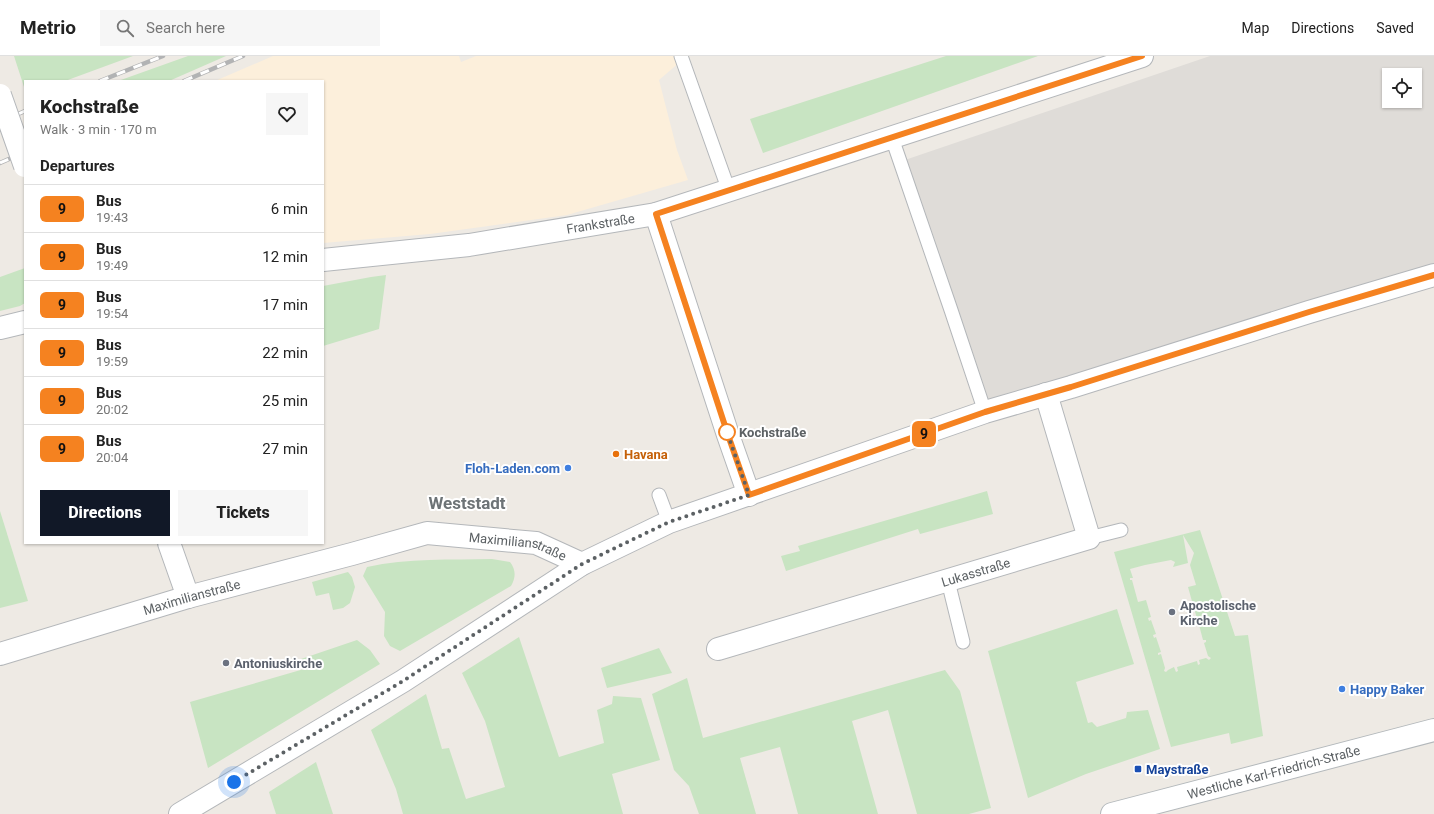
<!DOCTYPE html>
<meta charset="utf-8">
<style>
body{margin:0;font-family:Roboto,sans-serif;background:#f6f6f6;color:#222;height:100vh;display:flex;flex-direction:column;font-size:15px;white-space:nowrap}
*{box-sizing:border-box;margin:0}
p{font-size:13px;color:#767676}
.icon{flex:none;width:22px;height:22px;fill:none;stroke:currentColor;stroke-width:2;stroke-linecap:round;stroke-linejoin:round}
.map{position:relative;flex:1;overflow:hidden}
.sheet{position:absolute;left:24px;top:24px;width:300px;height:464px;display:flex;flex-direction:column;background:#fff;border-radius:0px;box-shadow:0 1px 3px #0004}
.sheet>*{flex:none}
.badge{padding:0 8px;border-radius:6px;font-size:14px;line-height:26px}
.buttons{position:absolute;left:1382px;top:12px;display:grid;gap:8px}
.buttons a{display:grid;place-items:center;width:40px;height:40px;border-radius:0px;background:#fff;box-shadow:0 1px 3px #0004;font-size:20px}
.you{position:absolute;width:20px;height:20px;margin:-10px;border:3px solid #fff;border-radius:50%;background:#1a73e8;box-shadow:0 0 0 6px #1a73e833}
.map>.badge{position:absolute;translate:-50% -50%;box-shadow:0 0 0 2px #fff}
h2{padding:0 16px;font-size:15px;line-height:36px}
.round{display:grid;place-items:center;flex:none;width:42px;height:42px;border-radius:0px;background:#f6f6f6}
.head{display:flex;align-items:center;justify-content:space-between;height:68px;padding:0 16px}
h1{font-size:19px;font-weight:800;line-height:30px}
.action{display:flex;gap:8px;margin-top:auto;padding:8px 16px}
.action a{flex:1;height:46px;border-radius:0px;background:#111827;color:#fff;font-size:16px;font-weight:800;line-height:46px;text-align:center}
.action a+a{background:#f6f6f6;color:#222}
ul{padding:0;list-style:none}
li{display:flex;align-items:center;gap:12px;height:48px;padding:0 16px;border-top:1px solid #e0e0e0}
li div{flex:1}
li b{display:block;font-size:15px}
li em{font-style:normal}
li .badge{min-width:44px;font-weight:700;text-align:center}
header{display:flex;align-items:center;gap:24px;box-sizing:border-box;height:56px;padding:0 20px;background:#fff;border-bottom:1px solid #e0e0e0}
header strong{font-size:19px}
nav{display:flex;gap:22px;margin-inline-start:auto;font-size:14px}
.search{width:280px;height:36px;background:#f6f6f6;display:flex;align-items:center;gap:10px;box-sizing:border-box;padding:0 14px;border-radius:0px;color:#767676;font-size:15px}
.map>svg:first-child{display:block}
</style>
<header>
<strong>Metrio</strong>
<div class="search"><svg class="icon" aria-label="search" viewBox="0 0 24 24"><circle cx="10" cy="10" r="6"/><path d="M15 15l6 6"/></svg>Search here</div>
<nav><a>Map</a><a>Directions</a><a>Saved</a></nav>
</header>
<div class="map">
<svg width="1434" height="758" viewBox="0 0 1434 758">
<rect width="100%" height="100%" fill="#eeeae4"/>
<polygon fill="#fcefdb" points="273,0 459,0 461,6 476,0 687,0 659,24 677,94 688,124 567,159 430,178 323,187 323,25 215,25"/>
<path fill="#dfdcd8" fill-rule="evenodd" d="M1210,0H1434V226L980,356L899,106ZM1389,19H1415V45H1389Z"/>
<g fill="#c8e4c2" fill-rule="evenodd">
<polygon points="14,0 133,0 65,25 25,25 25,34"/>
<polygon points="188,0 226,0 169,25 118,25"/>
<polygon points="946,0 1038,0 763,97 750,63"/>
<polygon points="25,212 25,247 20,250 0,255 0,221"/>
<polygon points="386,219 379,273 323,290 323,230 371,221"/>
<polygon points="987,435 993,458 920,478 918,473 786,515 781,500 800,495 798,490"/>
<polygon points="0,455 28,545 0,552"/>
<path d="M1200,474L1235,580L1248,579L1263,680L1231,688L1229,677L1171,691L1114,496ZM1183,479L1194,497L1190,509L1196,529L1188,531L1193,549L1196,548L1197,551L1194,552L1198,566L1201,565L1202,569H1199L1203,584H1206V586L1204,587L1208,600L1211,602L1209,604L1206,602L1199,604L1200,608L1198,609L1197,605L1177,611L1178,615L1176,616L1174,611L1168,614L1166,616L1164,615L1165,612L1161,598L1158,599V597L1161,596L1156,581L1154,582L1153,579L1156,578L1151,564L1149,565L1148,562L1151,561L1146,544L1138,546L1132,524H1130V522H1133L1130,513L1145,509L1171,504L1175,506L1173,511L1188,507Z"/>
<path d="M492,503L510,506C516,514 516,521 511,530L400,595L390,590L384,580L385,556L363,520L367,511C408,502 451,504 492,503Z"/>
<polygon points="348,516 352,521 355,531 350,547 343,552 333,554 329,537 316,540 312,526"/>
<polygon points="1117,553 1134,608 1076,626 1088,667 1092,666 1097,671 1126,662 1127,656 1148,654 1160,693 1086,718 1028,742 988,595"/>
<polygon points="519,581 559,701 604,687 597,654 612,648 613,640 641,642 660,704 612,718 623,758 403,758 396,733 371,674 426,638 442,693 449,692 466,743 505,731 485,665 462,617"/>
<polygon points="357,584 370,594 380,608 208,712 190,646 304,613 301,603"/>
<polygon points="659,592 672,617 607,632 601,612"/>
<polygon points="945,614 960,635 991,752 969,758 917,758 888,654 852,665 878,758 798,758 780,691 740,702 756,758 699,758 689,730 674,714 652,638 687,622 703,682"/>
<polygon points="316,706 333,758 276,758 269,736"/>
</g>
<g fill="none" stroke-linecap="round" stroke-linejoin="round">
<g stroke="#b4b7ba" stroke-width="15">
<g id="service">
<polyline points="681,0 729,135"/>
<polyline points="892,82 951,254 985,356"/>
<polyline points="659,439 669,466"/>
<polyline points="1089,482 1121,474"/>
<polyline points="948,525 963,586"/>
</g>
</g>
<g stroke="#b4b7ba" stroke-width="24">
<g id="minor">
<polyline points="656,158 728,379 749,439"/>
<path id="s1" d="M323,204L469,189L656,158L1142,0"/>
<polyline points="0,272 25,266"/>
<polyline points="169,487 188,541"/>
<path id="s2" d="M718,593L1089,482L1046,338"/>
<path id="s3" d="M0,598L188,541L352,498L427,477L536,487L582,508"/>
</g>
</g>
<g stroke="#b4b7ba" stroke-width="24">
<polyline id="tertiary" points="180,758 403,625 582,508 669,466 985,356 1071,331 1309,256 1434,219"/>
</g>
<g stroke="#b3b8bb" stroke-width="24">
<g id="secondary">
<path id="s4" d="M1112,758L1434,674"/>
</g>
</g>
<use href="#service" stroke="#fff" stroke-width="13"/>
<use href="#minor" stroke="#fff" stroke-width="22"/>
<use href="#tertiary" stroke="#fff" stroke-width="22"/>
<use href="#secondary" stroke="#fff" stroke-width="22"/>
<g stroke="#b2b3b4" stroke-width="4.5">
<g id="rail">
<polyline points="100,25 163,0"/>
<polyline points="184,25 243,0"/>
<polyline points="0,66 25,55"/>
<polyline points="0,107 25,96"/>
</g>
</g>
<use href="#rail" stroke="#fff" stroke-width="3" stroke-dasharray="9" stroke-linecap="butt"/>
<g stroke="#b4b7ba" stroke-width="24" stroke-linecap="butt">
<polyline id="minor-bridge" points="0,39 25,110"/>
</g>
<use href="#minor-bridge" stroke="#fff" stroke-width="22"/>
</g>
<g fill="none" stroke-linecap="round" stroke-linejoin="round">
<g stroke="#fff" stroke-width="9">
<polyline id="line" points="1142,0 656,158 728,379 749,439 985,356 1071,331 1309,256 1434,219"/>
</g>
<use href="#line" stroke="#f58220" stroke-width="6"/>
<polyline stroke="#5c6164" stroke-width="4" stroke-dasharray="0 7.2" points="234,726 403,625 582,508 669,466 749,439 727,376"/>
</g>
<circle fill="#fff" stroke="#f58220" stroke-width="2" cx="727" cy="376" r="8"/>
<circle fill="#e8710a" stroke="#fff" stroke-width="1.5" cx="616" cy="398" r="4"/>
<g fill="#3f7fe0" stroke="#fff" stroke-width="1.5">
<circle cx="568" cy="412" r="4"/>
<circle cx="1342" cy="633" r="4"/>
</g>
<g fill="#6b7280" stroke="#fff" stroke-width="1.5">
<circle cx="1172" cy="556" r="4"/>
<circle cx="226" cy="607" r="4"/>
</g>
<rect fill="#1a4fb4" stroke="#fff" stroke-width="1.5" x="1134" y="709" width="8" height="8" rx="2"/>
<g text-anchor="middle" stroke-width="4" stroke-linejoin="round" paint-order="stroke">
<g font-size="13" fill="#5c6164" stroke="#fff">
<text dy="5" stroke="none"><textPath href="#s1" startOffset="280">Frankstraße</textPath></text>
<text dy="5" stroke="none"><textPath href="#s3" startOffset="536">Maximilianstraße</textPath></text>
<text dy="5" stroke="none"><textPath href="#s2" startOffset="269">Lukasstraße</textPath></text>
<text dy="5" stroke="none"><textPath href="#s3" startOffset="200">Maximilianstraße</textPath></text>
<text dy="5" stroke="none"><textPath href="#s4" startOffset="167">Westliche Karl-Friedrich-Straße</textPath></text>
</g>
<g font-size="13" font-weight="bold" fill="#5c6164" stroke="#fff" text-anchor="start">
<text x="739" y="381">Kochstraße</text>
</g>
<g font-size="13" font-weight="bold" fill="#c56008" stroke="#fff" text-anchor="start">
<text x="624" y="403">Havana</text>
</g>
<g font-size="13" font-weight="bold" fill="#366cbe" stroke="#fff" text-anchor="end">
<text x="560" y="417">Floh-Laden.com</text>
<text x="1350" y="638" text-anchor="start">Happy Baker</text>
</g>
<g font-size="13" font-weight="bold" fill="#5b616d" stroke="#fff" text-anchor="start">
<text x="1180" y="554">Apostolische<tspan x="1180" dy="15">Kirche</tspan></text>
<text x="234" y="612">Antoniuskirche</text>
</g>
<g font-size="13" font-weight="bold" fill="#164399" stroke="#fff" text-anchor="start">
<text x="1146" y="718">Maystraße</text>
</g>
<g font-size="17" font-weight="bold" fill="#6d7376" stroke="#fff">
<text x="467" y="453">Weststadt</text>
</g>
</g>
</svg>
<div class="buttons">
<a><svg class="icon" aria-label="locate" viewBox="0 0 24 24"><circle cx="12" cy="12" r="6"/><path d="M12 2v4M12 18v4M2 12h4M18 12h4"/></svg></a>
</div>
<div class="you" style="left:234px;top:726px"></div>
<b class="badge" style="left:924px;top:378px;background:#f58220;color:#111">9</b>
<section class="sheet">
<div class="head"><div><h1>Kochstraße</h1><p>Walk · 3 min · 170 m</p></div><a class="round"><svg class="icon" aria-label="heart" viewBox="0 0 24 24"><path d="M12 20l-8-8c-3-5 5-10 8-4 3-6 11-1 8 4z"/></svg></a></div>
<h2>Departures</h2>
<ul>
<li><span class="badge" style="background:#f58220;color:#111">9</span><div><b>Bus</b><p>19:43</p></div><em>6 min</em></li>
<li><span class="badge" style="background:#f58220;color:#111">9</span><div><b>Bus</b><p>19:49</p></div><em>12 min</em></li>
<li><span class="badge" style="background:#f58220;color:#111">9</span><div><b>Bus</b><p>19:54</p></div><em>17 min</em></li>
<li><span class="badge" style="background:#f58220;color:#111">9</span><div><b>Bus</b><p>19:59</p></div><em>22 min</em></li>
<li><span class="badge" style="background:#f58220;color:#111">9</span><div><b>Bus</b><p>20:02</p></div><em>25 min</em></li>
<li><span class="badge" style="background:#f58220;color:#111">9</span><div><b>Bus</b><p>20:04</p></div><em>27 min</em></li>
</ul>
<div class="action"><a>Directions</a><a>Tickets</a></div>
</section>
</div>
